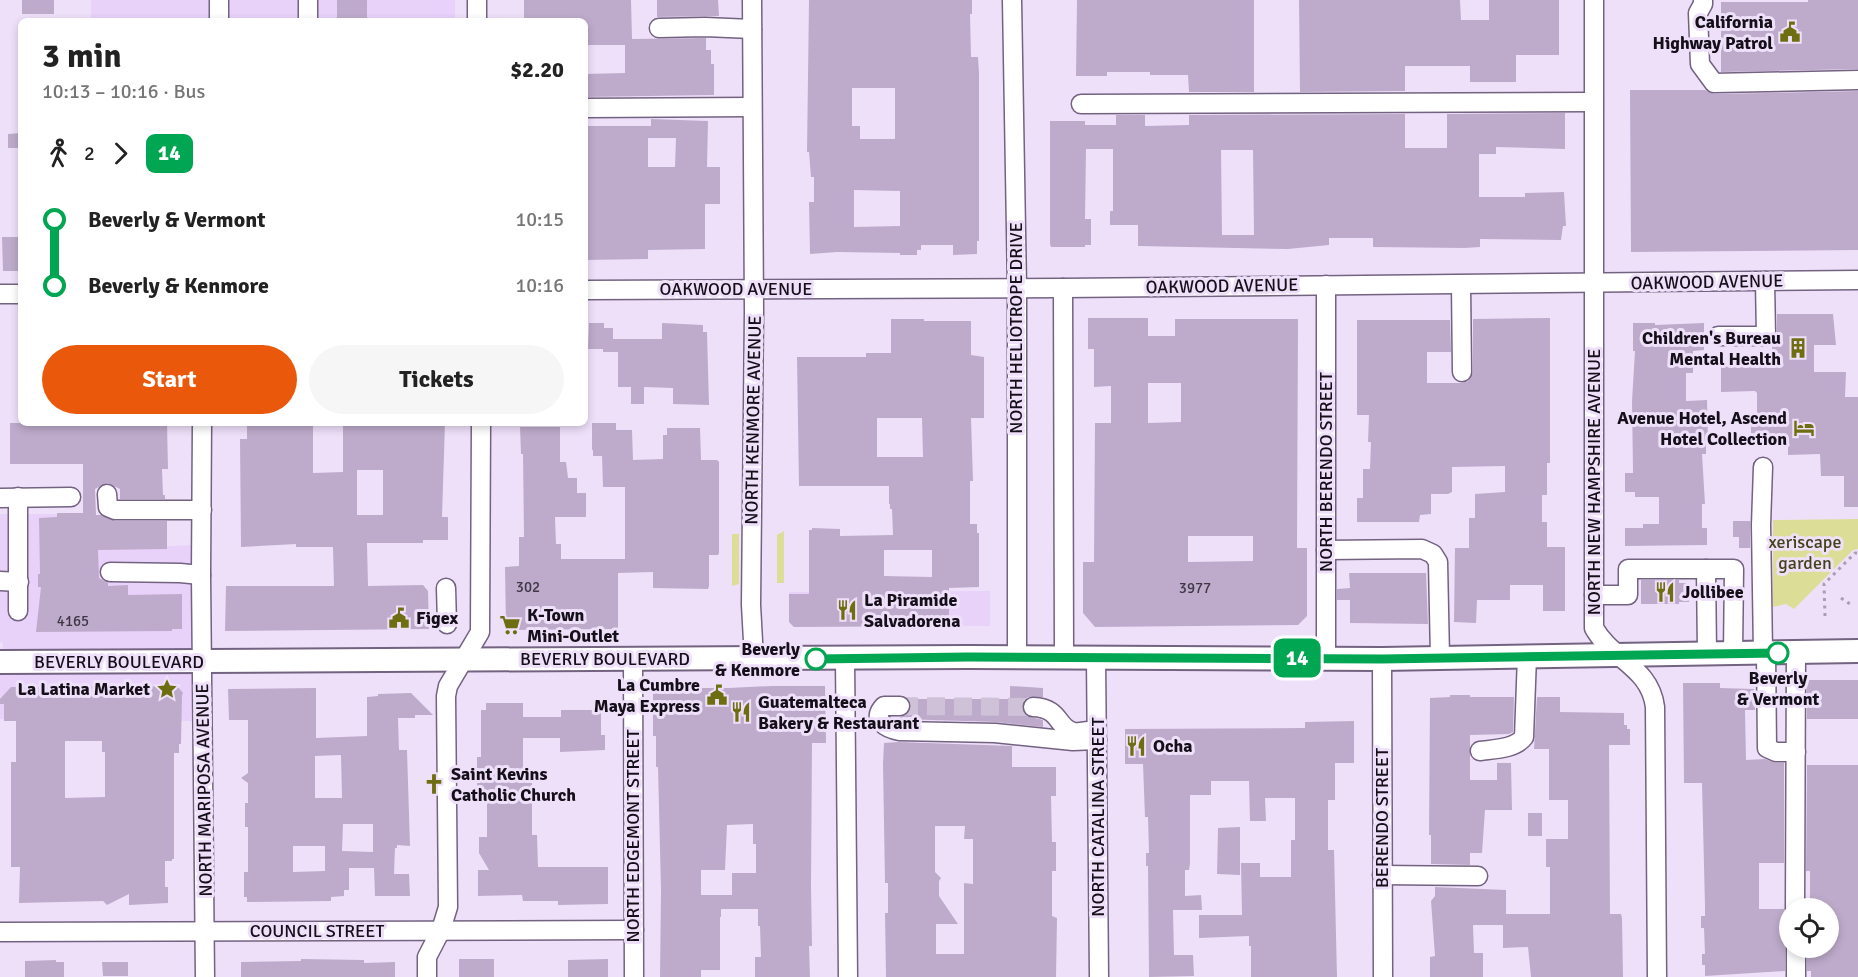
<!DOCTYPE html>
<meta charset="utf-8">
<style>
body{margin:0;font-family:Signika,sans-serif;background:#f6f6f6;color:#222;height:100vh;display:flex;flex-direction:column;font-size:22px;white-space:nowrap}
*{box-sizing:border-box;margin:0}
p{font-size:20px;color:#767676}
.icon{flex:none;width:33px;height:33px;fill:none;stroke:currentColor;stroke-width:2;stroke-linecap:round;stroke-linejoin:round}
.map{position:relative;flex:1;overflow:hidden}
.panel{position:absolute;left:18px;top:18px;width:570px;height:408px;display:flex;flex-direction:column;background:#fff;border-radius:9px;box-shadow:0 3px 9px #0003}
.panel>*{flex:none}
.badge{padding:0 12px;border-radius:9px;font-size:21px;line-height:39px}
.controls{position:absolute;left:1779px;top:898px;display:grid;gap:12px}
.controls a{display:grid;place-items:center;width:60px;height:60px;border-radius:50%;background:#fff;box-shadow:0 3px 9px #0003;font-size:30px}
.map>.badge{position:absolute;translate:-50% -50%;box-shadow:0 0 0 3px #fff}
.legs{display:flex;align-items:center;gap:9px;height:66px;padding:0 24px;font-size:20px}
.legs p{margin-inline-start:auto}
.overview{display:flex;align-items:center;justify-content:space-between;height:102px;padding:0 24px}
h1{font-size:33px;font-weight:700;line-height:45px}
.primary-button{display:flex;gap:12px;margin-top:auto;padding:12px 24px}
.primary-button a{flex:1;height:69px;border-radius:36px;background:#ea580c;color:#fff;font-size:24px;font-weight:700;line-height:69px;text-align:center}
.primary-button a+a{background:#f6f6f6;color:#222}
ul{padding:0 24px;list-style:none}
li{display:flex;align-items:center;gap:21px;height:66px;font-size:22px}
li i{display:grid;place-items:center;width:9px;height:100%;margin:0 8px;background:currentColor}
li i::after{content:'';width:15px;height:15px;margin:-8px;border:4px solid;border-radius:50%;background:#fff}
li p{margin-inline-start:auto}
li:first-child i{background:linear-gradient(#0000 50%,currentColor 0)}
li:last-child i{background:linear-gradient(currentColor 50%,#0000 0)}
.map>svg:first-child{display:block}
</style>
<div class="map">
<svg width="1858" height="977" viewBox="0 0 1858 977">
<rect width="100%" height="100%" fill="#efe0fa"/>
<g fill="#e9d2fa">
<rect x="91" y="0" width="364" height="21"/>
<polygon points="0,514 86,514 89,550 194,545 195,721 0,719 0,670 3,643 0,642"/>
<polygon points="990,591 990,626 794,627 789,622 789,592"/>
</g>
<g fill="#dcde98">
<polygon points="1858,519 1858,549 1853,550 1794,609 1786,604 1773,607 1773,520"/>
<polygon points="784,531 784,583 777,583 777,535"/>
<polygon points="732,534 739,534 739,584 732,586"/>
</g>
<g fill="#beabcb" fill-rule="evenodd">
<rect x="22" y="0" width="32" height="14"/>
<rect x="337" y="0" width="30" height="21"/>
<polygon points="524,0 631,0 632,39 706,38 706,50 711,50 711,64 714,64 714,95 585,97 585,74 625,73 625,45 585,45 585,21 524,21"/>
<polygon points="657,0 718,0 719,16 657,17"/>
<path d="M809,0H972V14H970L971,57H978L979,73V241H977V254L953,255V245H921V250H917V255H900V253L837,252L810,254L809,202H814V177H811L809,152H807ZM852,88H895V139H860V126H852ZM854,190L900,191V226L854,227Z"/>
<polygon points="1077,0 1254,0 1254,92 1189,92 1188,75 1150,75 1150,72 1107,72 1107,76 1076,76"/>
<polygon points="1299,0 1460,0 1461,20 1489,20 1489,0 1559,0 1559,55 1516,55 1516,82 1470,82 1470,66 1405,66 1405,91 1300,92"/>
<polygon points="1808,0 1858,0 1858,69 1721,72 1721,2 1808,2"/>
<polygon points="1630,90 1705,90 1714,94 1858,91 1858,250 1631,252"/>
<path d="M1565,113V149L1496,147V154H1479V197H1525V193L1564,192L1566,226H1563L1561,240L1480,239V247L1464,248L1373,247V238H1329V245L1288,249L1138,246V225H1110V211H1113V149H1086L1085,219H1091V245H1085V247H1051L1050,244V121H1085V125H1116V115H1145V126L1189,125V115L1405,114V148H1447V114ZM1221,150H1253L1254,235H1222Z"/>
<path d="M651,119L708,121L707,167H720V204H705V249L648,250V259L585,260V126H651ZM648,138H676L675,167H648Z"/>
<polygon points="21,133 21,148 8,148 8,134"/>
<polygon points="2,237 21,237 21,271 3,271"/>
<polygon points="1777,314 1833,314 1836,345 1814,345 1814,372 1846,372 1845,397 1858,397 1858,507 1844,507 1844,476 1821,476 1820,454 1788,455 1788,437 1758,437 1758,435 1751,435 1751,422 1757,422 1757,393 1755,391 1721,392 1721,366 1772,363 1772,345 1777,336"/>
<path d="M1088,318H1148V336H1175V319H1298L1297,548H1307V616L1298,625L1095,627L1083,613V562H1094L1095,423H1111V386L1094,387V349H1088ZM1148,383H1181V422L1148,423ZM1188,536H1253V561L1188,562Z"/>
<polygon points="1550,318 1550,463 1547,463 1547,495 1542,495 1542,522 1547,522 1547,547 1565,547 1565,611 1543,611 1543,585 1510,585 1510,600 1477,600 1476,623 1454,622 1455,548 1469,548 1469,518 1475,518 1475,494 1505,492 1505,466 1452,467 1452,492 1448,494 1431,494 1431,514 1420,515 1419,522 1357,522 1357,498 1363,498 1363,469 1370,469 1371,442 1368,442 1369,415 1357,415 1357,320 1450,320 1451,352 1427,352 1427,383 1462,383 1468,381 1473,372 1473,319"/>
<path d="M891,319H924V321H971V355L984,357V418H971L973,481H970V524H977V533H979V587L949,588V626L794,627L789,622V594H809V530H812V528L840,529V536L893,535L892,509H890V504H889V486H799L797,357H866V353H891ZM877,418H922L923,457H877ZM884,550H932V577L884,576Z"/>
<polygon points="589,323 604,323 604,328 613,328 613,339 662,339 662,323 703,325 703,332 707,332 709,405 673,404 673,388 644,387 644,404 631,404 631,387 618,387 618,352 603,352 603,349 588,349"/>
<polygon points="1633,323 1655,323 1655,325 1704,323 1704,350 1693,351 1693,373 1686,373 1686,401 1707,400 1708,440 1706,440 1706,454 1702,454 1705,504 1702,504 1702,528 1707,528 1707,545 1625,546 1625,528 1643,528 1643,524 1659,524 1659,497 1635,497 1635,492 1625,492 1625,473 1633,473 1632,401 1635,351 1633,351"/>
<polygon points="10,423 167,423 168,469 162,469 163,495 165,495 165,499 120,499 120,489 107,483 95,489 96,515 101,515 115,521 167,521 167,549 98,550 99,578 108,583 108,586 128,585 128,595 182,594 182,629 172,629 172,631 36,632 41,587 38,587 38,574 40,574 39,518 57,517 57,513 83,513 83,464 10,464"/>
<path d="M247,423H313V473L343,472V423H445L442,517H448V540H423V543H367L368,586L423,585L428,591L429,629L225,631L226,586H334L333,547H296V544L241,547L240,439H247ZM357,470H383V515H357Z"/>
<polygon points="592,423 616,423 616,430 632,430 633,460 663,459 663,435 667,435 667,428 700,428 701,460 717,460 719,462 719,553 718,555 709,555 709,586 708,589 653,588 653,572 618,573 618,629 506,630 505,567 519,566 519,537 524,537 523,454 521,454 520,427 560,427 560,462 566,462 568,478 577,478 577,493 586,493 586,517 555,517 556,544 561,544 561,559 625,559 625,487 603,487 602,456 593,456 593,450 592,450"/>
<polygon points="1733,521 1750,521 1750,548 1739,548 1739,537 1733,537"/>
<polygon points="1349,573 1426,573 1428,624 1350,623 1350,600 1337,600 1337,589 1350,588"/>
<polygon points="1641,580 1679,580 1679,583 1689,583 1689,602 1679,602 1679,604 1641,604"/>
<rect x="1807" y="680" width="51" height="39"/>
<polygon points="1683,683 1720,683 1720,688 1754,689 1755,710 1745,710 1746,760 1765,759 1776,763 1784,763 1784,863 1759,863 1759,909 1784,909 1789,918 1789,940 1785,948 1785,971 1705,976 1705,965 1702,965 1702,954 1705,954 1704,928 1701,928 1701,916 1705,916 1705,907 1702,783 1684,783"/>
<path d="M177,686L183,693L182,695L181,744H179V753H174V859H172V861H165V887H168V903L129,905V894L107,905L103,901L19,903L20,867H11V762H16V721H4V704H0V699L11,687ZM65,741H102V752H105V797L65,798Z"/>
<path d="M772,686H825L826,743H812L811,887L812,946H809L810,977H755V957H761L760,926H758V909H721V917H720V970H701V977H660L661,890L658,767H656V736H653V688H728ZM753,824V844H756V873H732V895H701V870H725L727,825Z"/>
<polygon points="1010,686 1043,688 1043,697 1028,697 1024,701 1022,706 1027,716 1043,720 1043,727 995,722 900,719 900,717 906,715 910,711 911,705 908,699 1010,699"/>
<path d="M316,688V738L367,736V697L378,696V694L411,693L433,715H415V718H398L399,750H407L410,846L397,845V848H395L394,874H409L410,896H375L374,868H349V890H344V896L331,897V901L247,902V897H244V872H248V827H245V803H248V783L241,778L248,773V720H229L228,689ZM341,755L342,798H315V756ZM343,824H373V852L342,851ZM293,846H325V871L293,872Z"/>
<polygon points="1450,695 1470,695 1470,697 1514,697 1513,732 1509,734 1470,735 1470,780 1497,780 1497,763 1511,763 1512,810 1485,810 1482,853 1470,853 1470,865 1431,864 1431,835 1429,835 1430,698 1450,697"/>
<polygon points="1537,697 1560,697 1560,712 1624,713 1624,725 1627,725 1627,729 1630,729 1630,745 1609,745 1610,914 1621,914 1622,918 1623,977 1531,977 1528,947 1503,948 1503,925 1473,925 1474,953 1483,953 1483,977 1430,977 1430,957 1435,956 1431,901 1435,896 1435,887 1506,890 1506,914 1550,914 1550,867 1546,867 1546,839 1568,839 1568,800 1549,800 1549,749 1534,749"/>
<polygon points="486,703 523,703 523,717 561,717 561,710 601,710 601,735 605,735 605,750 560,752 560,738 523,738 523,781 532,781 532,835 537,835 538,867 608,867 608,904 558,905 558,901 523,901 522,895 478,896 478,870 489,870 479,853 479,837 487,837 487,797 481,797 481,794 477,794 477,757 481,757 481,710 486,710"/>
<polygon points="1354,721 1354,763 1335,763 1335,800 1328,800 1328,850 1334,850 1337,977 1251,977 1251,946 1249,946 1249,936 1199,938 1199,915 1242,915 1241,863 1260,863 1260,877 1291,877 1291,840 1295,840 1295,798 1265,798 1266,821 1250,821 1249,781 1211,781 1211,795 1190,795 1190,863 1189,870 1185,870 1185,896 1201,895 1202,910 1173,910 1174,955 1193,955 1194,976 1149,977 1148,866 1146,866 1146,853 1149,853 1148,817 1145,817 1143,764 1125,764 1125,729 1305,728 1305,722"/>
<path d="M899,742L1012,746V767H1056V796H1051L1052,842H1056V871H1052V916L1057,918L1056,977H886L885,913H888V883H885L883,764L884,743ZM935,826H965L964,839H973V884L964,883V954H936V924H958L939,896V881L941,878L935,872Z"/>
<polygon points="1807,765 1858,765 1858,977 1811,977 1811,971 1807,971 1807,948 1828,948 1828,909 1810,909 1810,871 1806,871"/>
<rect x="1528" y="813" width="14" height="23"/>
<polygon points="1240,827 1240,875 1217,874 1218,828"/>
<polygon points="301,959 364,960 364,963 395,962 395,977 241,977 241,962 301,961"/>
<rect x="459" y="959" width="35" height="18"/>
<polygon points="608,959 608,977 568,977 568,960"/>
<polygon points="56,960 56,962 64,962 64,977 25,977 25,961"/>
<polygon points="102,962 128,962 128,976 103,976"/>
</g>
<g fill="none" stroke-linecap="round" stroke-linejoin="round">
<polyline stroke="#cec1d8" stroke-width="18" stroke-dasharray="18 9" stroke-linecap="butt" points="900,706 1033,707"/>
<g stroke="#736280" stroke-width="21">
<g id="minor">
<polyline points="219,0 219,21"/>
<polyline points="308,0 308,19"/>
<polyline points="477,0 477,21"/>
<polyline points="752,0 754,312 751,605 754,659"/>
<polyline points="1012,0 1017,288 1017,657"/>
<path d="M1594,0V628C1612,660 1650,667 1655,707L1657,977"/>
<polyline points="1703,0 1703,4 1698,13 1700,64 1714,83 1858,80"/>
<polyline points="659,28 705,27 752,29"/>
<polyline points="1081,104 1593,102"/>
<polyline points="585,108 752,107"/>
<polyline points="1326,285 1326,658"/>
<polyline points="1461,285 1462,372"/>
<polyline points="1063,288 1064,657"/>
<polyline points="585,290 1063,288 1858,280"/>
<polyline points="0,294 21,294"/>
<polyline points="1718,336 1766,336 1765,281"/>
<polyline points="202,423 201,575 205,977"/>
<polyline points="107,494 108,507 115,510 202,510"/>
<polyline points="18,497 18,611"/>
<polyline points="0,498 71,497"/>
<polyline points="1326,550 1422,549 1433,554 1438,562 1440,658"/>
<polyline points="1706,569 1707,653"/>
<polyline points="110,572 180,573 201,575"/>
<polyline points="0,581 19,582"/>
<polyline points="446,588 447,624"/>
<polyline points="1594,595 1628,595 1628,569 1734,569 1733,653"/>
<polyline points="1763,653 1761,525 1763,467"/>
<polyline points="1766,653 1767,748 1776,752 1796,752"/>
<polyline points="1096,658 1099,977"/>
<polyline points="633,659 634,977"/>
<polyline points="845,659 848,977"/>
<polyline points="1382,659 1383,977"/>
<path d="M900,706H884C870,720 887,729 900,731L995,733L1073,741L1097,740"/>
<path d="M1033,707C1061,708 1056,727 1073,732C1077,733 1084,731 1088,731"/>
<path d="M1480,751C1494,749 1515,749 1524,737L1527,656"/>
<polyline points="1382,875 1478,876"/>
<polyline points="1795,909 1796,652"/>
<polyline points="0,932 634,930"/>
<polyline points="1796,948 1796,977"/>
<polyline points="427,977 427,957 441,930 448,907 446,696 448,686 480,632 481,423"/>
</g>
</g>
<g stroke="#736280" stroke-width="26">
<polyline id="major" points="0,662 968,657 1382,659 1858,651"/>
</g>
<g stroke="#a99db2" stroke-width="3" stroke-dasharray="3 4.5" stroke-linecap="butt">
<polyline points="1841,598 1850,604"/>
<polyline points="1825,616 1824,584 1855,553 1858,553"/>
<polyline points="803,722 827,722"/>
</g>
<use href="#minor" stroke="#fff" stroke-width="18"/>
<use href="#major" stroke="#fff" stroke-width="22"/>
</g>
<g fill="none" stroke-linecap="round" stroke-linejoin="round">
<g stroke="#fff" stroke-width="14">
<polyline id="line-1" points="816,659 968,657 1382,659 1778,653"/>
</g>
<use href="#line-1" stroke="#00a651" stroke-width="9"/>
</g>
<defs>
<g id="civic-bare" transform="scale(1.62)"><path d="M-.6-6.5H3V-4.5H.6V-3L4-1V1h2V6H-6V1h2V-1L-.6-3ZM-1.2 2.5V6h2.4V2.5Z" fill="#6e6e10" stroke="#efe0fa" stroke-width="2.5" paint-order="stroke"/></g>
<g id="building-bare" transform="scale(1.62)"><path d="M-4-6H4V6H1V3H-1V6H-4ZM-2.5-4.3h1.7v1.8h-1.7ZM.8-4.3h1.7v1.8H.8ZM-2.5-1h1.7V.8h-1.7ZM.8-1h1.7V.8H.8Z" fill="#6e6e10" stroke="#efe0fa" stroke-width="2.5" paint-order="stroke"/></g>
<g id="hotel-bare" transform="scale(1.62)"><path d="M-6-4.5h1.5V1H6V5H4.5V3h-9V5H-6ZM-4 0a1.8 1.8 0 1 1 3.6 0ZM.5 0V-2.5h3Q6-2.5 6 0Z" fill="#6e6e10" stroke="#efe0fa" stroke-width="2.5" paint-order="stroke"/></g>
<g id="restaurant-bare" transform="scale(1.62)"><path d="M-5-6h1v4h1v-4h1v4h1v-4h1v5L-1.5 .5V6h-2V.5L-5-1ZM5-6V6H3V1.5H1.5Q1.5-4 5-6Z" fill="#6e6e10" stroke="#efe0fa" stroke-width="2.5" paint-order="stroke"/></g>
<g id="supermarket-bare" transform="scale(1.62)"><path d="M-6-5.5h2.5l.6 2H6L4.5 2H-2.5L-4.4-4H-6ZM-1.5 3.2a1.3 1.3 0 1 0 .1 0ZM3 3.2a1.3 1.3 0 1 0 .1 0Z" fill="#6e6e10" stroke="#efe0fa" stroke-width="2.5" paint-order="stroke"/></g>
<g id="sight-bare" transform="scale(1.62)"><path d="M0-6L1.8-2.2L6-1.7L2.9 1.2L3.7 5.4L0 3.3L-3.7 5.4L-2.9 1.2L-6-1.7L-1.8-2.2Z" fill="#6e6e10" stroke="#efe0fa" stroke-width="2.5" paint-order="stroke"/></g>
<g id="church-bare" transform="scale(1.62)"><path d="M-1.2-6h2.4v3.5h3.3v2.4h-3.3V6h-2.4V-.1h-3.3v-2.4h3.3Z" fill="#6e6e10" stroke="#efe0fa" stroke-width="2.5" paint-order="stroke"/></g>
</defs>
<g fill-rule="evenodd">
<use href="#civic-bare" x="1790" y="32"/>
<use href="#building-bare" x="1798" y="348"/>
<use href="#hotel-bare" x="1804" y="428"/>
<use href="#restaurant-bare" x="1665" y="592"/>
<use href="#restaurant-bare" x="847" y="610"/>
<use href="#civic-bare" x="399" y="618"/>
<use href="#supermarket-bare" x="510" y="625"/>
<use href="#sight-bare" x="167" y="689"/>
<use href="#civic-bare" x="717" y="695"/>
<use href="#restaurant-bare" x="741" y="712"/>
<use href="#restaurant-bare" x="1136" y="746"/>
<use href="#church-bare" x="434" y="784"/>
</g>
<g fill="#fff" stroke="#00a651" stroke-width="3">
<circle cx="1778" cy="653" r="10"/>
<circle cx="816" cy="659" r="10"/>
</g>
<g text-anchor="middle" stroke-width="6" stroke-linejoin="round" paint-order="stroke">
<g font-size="15" fill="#3f3646">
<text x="528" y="592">302</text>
<text x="1195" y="593">3977</text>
<text x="73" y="626">4165</text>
</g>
<g font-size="18" font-weight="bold" fill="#150f1a" stroke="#efe0fa" text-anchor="start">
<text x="1773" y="28" text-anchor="end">California<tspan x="1773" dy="21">Highway Patrol</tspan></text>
<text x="1781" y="344" text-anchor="end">Children's Bureau<tspan x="1781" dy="21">Mental Health</tspan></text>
<text x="1787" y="424" text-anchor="end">Avenue Hotel, Ascend<tspan x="1787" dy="21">Hotel Collection</tspan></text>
<text x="1682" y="598">Jollibee</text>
<text x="864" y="606">La Piramide<tspan x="864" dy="21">Salvadorena</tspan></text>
<text x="527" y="621">K-Town<tspan x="527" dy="21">Mini-Outlet</tspan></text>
<text x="416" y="624">Figex</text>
<text x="700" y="691" text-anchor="end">La Cumbre<tspan x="700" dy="21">Maya Express</tspan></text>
<text x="150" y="695" text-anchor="end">La Latina Market</text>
<text x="758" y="708">Guatemalteca<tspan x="758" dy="21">Bakery &amp; Restaurant</tspan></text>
<text x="1153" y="752">Ocha</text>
<text x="451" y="780">Saint Kevins<tspan x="451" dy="21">Catholic Church</tspan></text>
</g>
<g font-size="18" fill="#150f1a" stroke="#efe0fa">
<text transform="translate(1707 282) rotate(-1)" y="6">OAKWOOD AVENUE</text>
<text transform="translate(1222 286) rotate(-1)" y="6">OAKWOOD AVENUE</text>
<text x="736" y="295">OAKWOOD AVENUE</text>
<text transform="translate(1016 328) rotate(-90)" y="6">NORTH HELIOTROPE DRIVE</text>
<text transform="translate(753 420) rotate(-89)" y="6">NORTH KENMORE AVENUE</text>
<text transform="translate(1326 472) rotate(-90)" y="6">NORTH BERENDO STREET</text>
<text transform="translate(1594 482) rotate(-90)" y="6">NORTH NEW HAMPSHIRE AVENUE</text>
<text x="605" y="665">BEVERLY BOULEVARD</text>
<text x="119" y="668">BEVERLY BOULEVARD</text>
<text transform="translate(204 790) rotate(-91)" y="6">NORTH MARIPOSA AVENUE</text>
<text transform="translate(1098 817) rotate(-90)" y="6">NORTH CATALINA STREET</text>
<text transform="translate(1382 818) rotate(-90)" y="6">BERENDO STREET</text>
<text transform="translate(633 836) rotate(-90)" y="6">NORTH EDGEMONT STREET</text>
<text x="317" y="937">COUNCIL STREET</text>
</g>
<g font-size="18" fill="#42431b" stroke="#efe0fa">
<text x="1805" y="548">xeriscape<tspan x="1805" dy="21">garden</tspan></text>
</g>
<g font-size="18" font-weight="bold" fill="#150f1a" stroke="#efe0fa" text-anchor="end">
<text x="800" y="655">Beverly<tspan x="800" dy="21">&amp; Kenmore</tspan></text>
<text x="1778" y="684" text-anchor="middle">Beverly<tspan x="1778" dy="21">&amp; Vermont</tspan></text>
</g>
</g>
</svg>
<div class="controls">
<a><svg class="icon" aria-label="locate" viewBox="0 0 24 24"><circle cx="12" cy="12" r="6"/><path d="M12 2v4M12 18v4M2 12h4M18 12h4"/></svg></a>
</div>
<b class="badge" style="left:1297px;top:658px;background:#00a651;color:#fff">14</b>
<section class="panel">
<div class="overview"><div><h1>3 min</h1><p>10:13 – 10:16 · Bus</p></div><b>$2.20</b></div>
<div class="legs"><svg class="icon" aria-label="walk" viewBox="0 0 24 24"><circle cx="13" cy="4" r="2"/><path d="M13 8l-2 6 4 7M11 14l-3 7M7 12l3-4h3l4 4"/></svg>2<svg class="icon" aria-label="forward" viewBox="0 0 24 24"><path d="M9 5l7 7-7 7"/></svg><b class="badge" style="background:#00a651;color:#fff">14</b></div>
<ul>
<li><i style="color:#00a651"></i><b>Beverly &amp; Vermont</b><p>10:15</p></li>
<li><i style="color:#00a651"></i><b>Beverly &amp; Kenmore</b><p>10:16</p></li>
</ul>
<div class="primary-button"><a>Start</a><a>Tickets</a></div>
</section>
</div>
